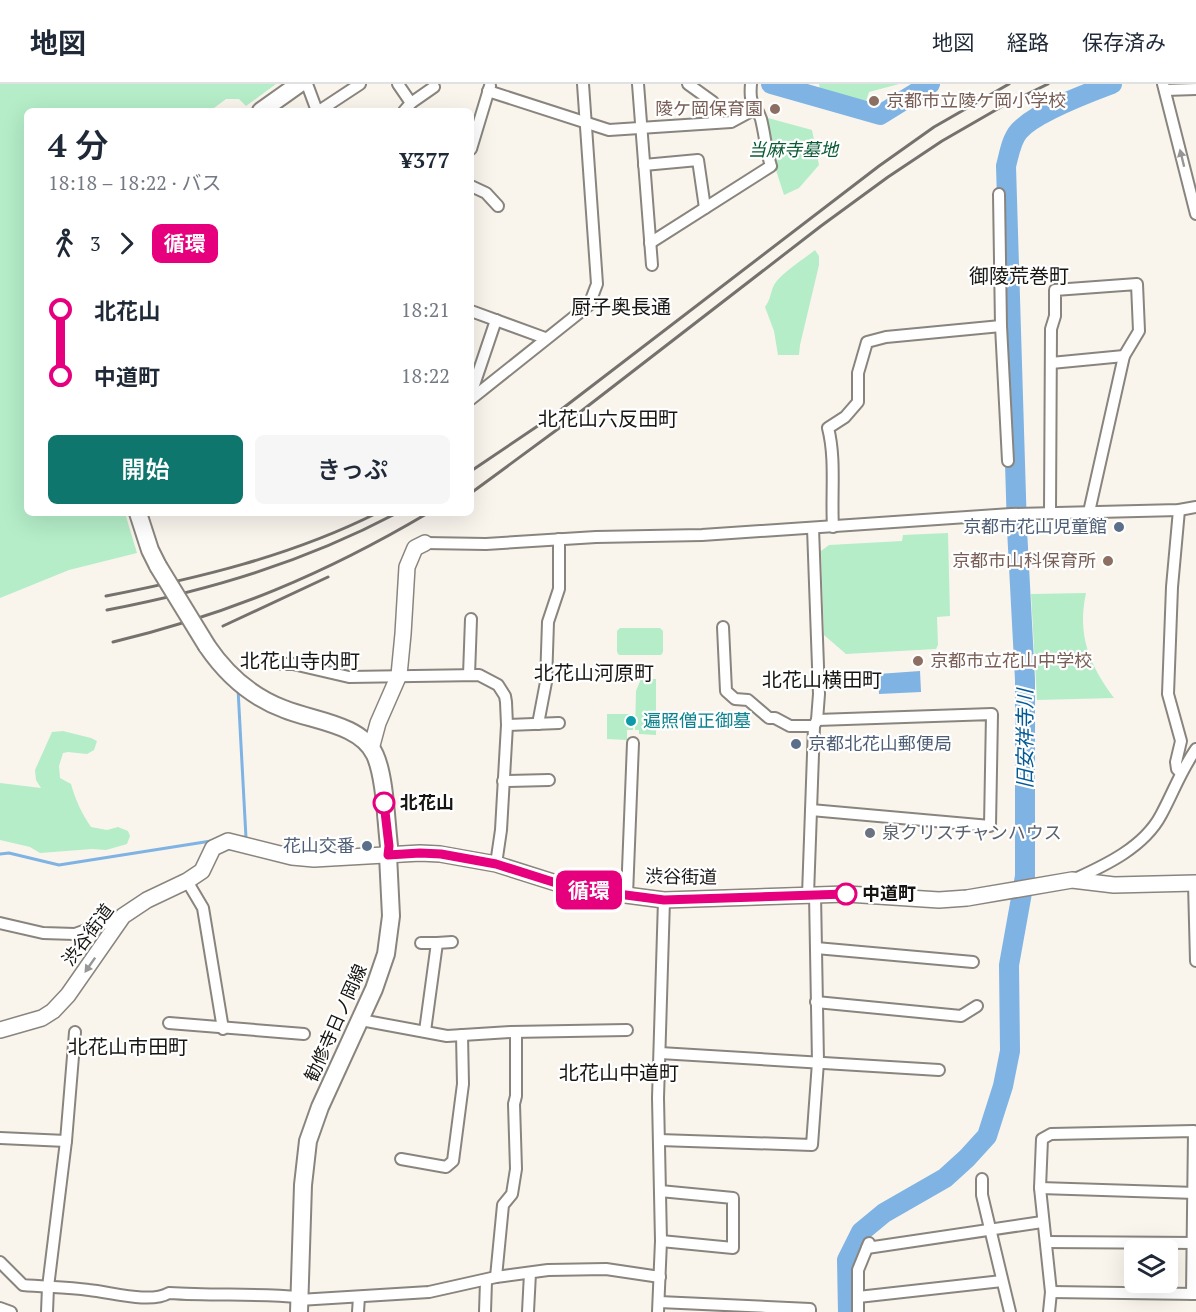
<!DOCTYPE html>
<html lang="ja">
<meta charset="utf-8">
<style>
body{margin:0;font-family:"PT Serif","Noto Sans JP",serif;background:#f6f6f7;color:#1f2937;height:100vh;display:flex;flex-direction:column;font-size:22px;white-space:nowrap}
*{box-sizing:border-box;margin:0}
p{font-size:20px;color:#747a83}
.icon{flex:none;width:33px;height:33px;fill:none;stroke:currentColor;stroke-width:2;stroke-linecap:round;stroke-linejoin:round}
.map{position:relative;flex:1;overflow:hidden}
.drawer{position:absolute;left:24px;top:24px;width:450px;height:408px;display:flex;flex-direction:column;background:#fff;border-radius:9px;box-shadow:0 6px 24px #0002}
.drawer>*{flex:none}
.badge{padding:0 12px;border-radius:9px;font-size:21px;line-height:39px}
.fabs{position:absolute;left:1124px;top:1155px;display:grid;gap:12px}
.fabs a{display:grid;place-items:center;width:54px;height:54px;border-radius:9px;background:#fff;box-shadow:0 6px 24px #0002;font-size:30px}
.map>.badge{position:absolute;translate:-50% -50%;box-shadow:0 0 0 3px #fff}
.legs{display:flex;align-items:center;gap:9px;height:66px;padding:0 24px;font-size:20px}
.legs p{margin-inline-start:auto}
.headline{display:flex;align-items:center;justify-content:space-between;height:102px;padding:0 24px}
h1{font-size:33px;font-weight:600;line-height:45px}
.button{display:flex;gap:12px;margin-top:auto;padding:12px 24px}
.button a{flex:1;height:69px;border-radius:9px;background:#0f766e;color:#fff;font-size:24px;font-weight:600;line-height:69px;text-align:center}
.button a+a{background:#f6f6f7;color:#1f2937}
ul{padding:0 24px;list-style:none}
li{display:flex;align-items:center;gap:21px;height:66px;font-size:22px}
li i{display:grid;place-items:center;width:9px;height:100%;margin:0 8px;background:currentColor}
li i::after{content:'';width:15px;height:15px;margin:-8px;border:4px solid;border-radius:50%;background:#fff}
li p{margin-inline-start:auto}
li:first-child i{background:linear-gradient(#0000 50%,currentColor 0)}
li:last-child i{background:linear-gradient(currentColor 50%,#0000 0)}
header{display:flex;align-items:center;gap:36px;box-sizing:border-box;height:84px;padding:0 30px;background:#fff;border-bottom:2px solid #e0e1e3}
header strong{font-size:28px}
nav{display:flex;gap:33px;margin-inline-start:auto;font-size:21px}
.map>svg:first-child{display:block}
</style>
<header>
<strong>地図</strong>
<nav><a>地図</a><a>経路</a><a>保存済み</a></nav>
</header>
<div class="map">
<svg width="1196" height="1228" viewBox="0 0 1196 1228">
<rect width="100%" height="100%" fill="#f9f5ed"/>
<g fill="#b4edc8">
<polygon points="0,0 276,0 246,22 239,15 226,15 210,27 27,27 27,429 125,429 137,469 69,486 0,514"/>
<polygon points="819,0 899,0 869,8 866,17 820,5"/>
<polygon points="768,34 812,46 819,81 799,104 784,111 768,61 765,35"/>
<path d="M815,166L819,172V181L800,261L799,271H778L774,247L765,223C771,215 770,209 774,201C781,189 804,175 815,166Z"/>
<polygon points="948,449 950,532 937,533 938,561 936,565 846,570 824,551 821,467 829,461 902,457 903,451"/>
<path d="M1086,509C1077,551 1089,580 1114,614L1037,616L1031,510Z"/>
<polygon points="620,544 660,544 663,547 663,568 661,571 619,571 617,568 617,547"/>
<polygon points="641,595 656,595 656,651 639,650 639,646 635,646 636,607"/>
<polygon points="607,630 633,630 633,646 627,646 627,656 607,655"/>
<path d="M63,647L91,654L97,657L94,666L87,670L68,668L63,669L59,682L60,694L71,700C75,715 82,730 91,743L107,746L118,743L128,747L130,752L127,760L106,766L92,765L40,769L30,763L0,756V699L41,704L36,696L35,686L52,648Z"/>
</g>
<polygon fill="#7fb3e3" points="920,587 921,608 879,610 878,590"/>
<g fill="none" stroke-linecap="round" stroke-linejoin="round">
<g stroke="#7fb3e3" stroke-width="3">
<polyline points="238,605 246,754 243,753"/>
<polyline points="0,770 9,769 59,781 211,757"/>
</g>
<g stroke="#7fb3e3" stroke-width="20">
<polyline points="771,0 880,31 930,0"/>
<path d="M848,1228L847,1176L861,1148L884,1129L945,1094L967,1074L987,1052L1003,1002L1010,967L1009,881L1025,792V596L1017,445L1006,82C1009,71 1011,56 1019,47C1036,28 1088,9 1112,0"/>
</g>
<g stroke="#89857e" stroke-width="14">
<g id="street">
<polyline points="307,0 317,27"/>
<polyline points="398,0 411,19 404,27"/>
<polyline points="638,0 652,181"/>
<polyline points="688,0 713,18 714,39"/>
<polyline points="1163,0 1196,130"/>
<polyline points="1165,6 1196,5"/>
<polyline points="488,7 609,46 731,38 755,25"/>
<polyline points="411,19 434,3"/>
<polyline points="319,27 360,0"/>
<polyline points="471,65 490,2"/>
<polyline points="644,81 698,76 705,124"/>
<polyline points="471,102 486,109 498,122"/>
<polyline points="999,110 1001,242 1008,377"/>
<path d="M650,159L771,82C766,67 765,51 761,35C755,17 749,23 751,0"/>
<polyline points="471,227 545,254"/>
<polyline points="1051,279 1124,272"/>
<polyline points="471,310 496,236"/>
<polyline points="471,315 589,221 597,200 583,0"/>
<polyline points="1179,426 1172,503 1168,610 1181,657 1176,678 1177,685 1180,688"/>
<polyline points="1050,428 1051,245 1055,232 1055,206 1137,200 1139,247 1124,272 1089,428"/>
<path d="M833,443C831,410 836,375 828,344L845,333L858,318V289L867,258L886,253L1001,242"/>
<polyline points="425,459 486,460 596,453 702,451 1011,430 1179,426 1196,423"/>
<polyline points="723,543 726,607 735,615 748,616 769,634 775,634 790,642 814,642"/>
<polyline points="274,580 293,580 349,593 479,591 498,601 505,612 506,618 507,641 501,746 496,780"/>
<polyline points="469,591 471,535"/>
<polyline points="538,640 546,598 548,538 559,505 559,455"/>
<polyline points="507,641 559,639"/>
<polyline points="503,697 549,696"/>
<polyline points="811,726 990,742 992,630 817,636"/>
<path d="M1075,795C1106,781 1144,763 1161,731C1174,707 1180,688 1196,665"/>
<polyline points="187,797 203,824 223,945"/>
<polyline points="1194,799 1196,877"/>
<polyline points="627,811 633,659"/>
<polyline points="808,811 814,642 817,636 819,610 813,444"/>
<polyline points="0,839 43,849 75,850 121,833"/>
<polyline points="421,859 437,859"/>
<polyline points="816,864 973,878"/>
<polyline points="816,918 961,932 977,922"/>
<polyline points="361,936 447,952 511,948 627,946"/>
<polyline points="169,939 304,950"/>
<polyline points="425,947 437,859 452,858"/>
<polyline points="660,969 939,986"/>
<polyline points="0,1054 66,1057"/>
<polyline points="659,1056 812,1061 818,978 815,810"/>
<polyline points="401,1075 446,1083 453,1077 463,1000 462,951"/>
<polyline points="982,1095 982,1111 1010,1228"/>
<polyline points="1040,1104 1196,1109"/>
<polyline points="660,1107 733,1114 733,1164 661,1157"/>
<polyline points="1046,1158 1196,1159"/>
<polyline points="867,1164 1042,1138"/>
<path d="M0,1178L23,1201C45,1203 67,1203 89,1206C111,1208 150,1220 169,1209C213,1212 256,1209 299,1213"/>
<polyline points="496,1193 503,1121 512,1110 516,1085 514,1020 516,1012 516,948"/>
<polyline points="1051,1208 1196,1210"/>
<polyline points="858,1213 1002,1197"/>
<polyline points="299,1216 429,1208 496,1193 548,1186 606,1185 660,1193"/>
<polyline points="659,1218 810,1225 810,1228"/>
<polyline points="0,1224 11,1228"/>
<polyline points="47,1228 48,1203 66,1057 75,948"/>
<polyline points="358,1228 359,1213"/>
<polyline points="485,1228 486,1197"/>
<polyline points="528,1228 530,1189"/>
<polyline points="658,1228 661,1157 658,1014 664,816"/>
<polyline points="858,1228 858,1186 869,1159"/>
<polyline points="1049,1228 1051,1208 1040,1104 1042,1055 1051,1050 1194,1047 1192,1210"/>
</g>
</g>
<g stroke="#89857e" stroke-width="18">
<g id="secondary">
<polyline points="371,665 378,639 399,591 403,550 407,483 415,464 425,459"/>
<polyline points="0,946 42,934 53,927 68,911 123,832 147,816 187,797 202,787 213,764 228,757 292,773 314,775 420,769 440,770 496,780 572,804 664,816 847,810 939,816 967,814 1072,796 1114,801 1196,799"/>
</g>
</g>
<g stroke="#89857e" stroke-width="20">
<g id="primary">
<polyline points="261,27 299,0"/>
<polyline points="138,429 150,466 158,482"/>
<path d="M207,562C226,590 252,613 284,625C313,637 361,640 375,671C385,693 386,737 389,762L388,771L391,832L386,870L374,905L320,1023L308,1057L303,1101L299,1228"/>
</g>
</g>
<use href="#street" stroke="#fff" stroke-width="10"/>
<use href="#secondary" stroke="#fff" stroke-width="15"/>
<use href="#primary" stroke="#fff" stroke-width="16"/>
<g stroke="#75726d" stroke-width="3">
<polyline points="471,387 554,331 879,82 934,43 1009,0"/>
<polyline points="471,409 562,342 821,142 888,93 942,57 1001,23 1048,0"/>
<path d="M106,512C199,494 291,472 377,429"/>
<path d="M107,526C211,506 304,478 397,429"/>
<polyline points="223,542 328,493"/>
<path d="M113,558C229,530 325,490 428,429"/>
</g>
<g stroke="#89857e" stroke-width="20" stroke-linecap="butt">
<polyline id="primary-bridge" points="158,482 207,562"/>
</g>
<use href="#primary-bridge" stroke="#fff" stroke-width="16"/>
</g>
<defs><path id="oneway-solid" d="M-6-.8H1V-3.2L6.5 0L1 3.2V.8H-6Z" transform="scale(1.5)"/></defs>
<g fill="#969694">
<use href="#oneway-solid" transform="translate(1182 74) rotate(-104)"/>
<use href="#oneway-solid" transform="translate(90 881) rotate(125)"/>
</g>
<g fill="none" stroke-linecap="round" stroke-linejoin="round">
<g stroke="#fff" stroke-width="14">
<polyline id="line-1" points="384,719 389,762 388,771 420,769 441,770 496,780 572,804 664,816 846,810"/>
</g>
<use href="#line-1" stroke="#e6007e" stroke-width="9"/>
</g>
<g fill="#8d6e63" stroke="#fff" stroke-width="2">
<circle cx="874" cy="17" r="6"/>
<circle cx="775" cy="25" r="6"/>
<circle cx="1108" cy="477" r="6"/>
<circle cx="918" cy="577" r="6"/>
</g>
<g fill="#5c6f8a" stroke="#fff" stroke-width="2">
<circle cx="1119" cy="443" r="6"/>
<circle cx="796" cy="660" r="6"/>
<circle cx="367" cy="762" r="6"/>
</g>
<circle fill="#0f9aa8" stroke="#fff" stroke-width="2" cx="631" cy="637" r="6"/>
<g fill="#fff" stroke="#e6007e" stroke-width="3">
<circle cx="384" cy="719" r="10"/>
<circle cx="846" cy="810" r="10"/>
</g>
<circle fill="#6b7280" stroke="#fff" stroke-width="2" cx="870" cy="749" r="6"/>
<g text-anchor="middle" stroke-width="4.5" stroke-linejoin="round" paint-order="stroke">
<g font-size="18" fill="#785e54" stroke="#fff" text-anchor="start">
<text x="886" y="23">京都市立陵ケ岡小学校</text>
<text x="763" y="31" text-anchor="end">陵ケ岡保育園</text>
<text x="1096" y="483" text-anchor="end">京都市山科保育所</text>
<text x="930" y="583">京都市立花山中学校</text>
</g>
<g font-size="18" font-style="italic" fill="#0a5a34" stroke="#fff">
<text x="793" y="72">当麻寺墓地</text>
</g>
<g font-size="18" fill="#4e5e75" stroke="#fff" text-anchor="end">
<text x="1107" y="449">京都市花山児童館</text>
<text x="808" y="666" text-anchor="start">京都北花山郵便局</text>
<text x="355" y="768">花山交番</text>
</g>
<g font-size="18" fill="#0d838f" stroke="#fff" text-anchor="start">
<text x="643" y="643">遍照僧正御墓</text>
</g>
<g font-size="18" font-weight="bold" fill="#161512" stroke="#fff" text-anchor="start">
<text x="400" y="725">北花山</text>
<text x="862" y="816">中道町</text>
</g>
<g font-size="18" fill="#5b616d" stroke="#fff" text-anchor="start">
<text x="882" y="755">泉クリスチャンハウス</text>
</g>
<g font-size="18" fill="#161512" stroke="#fff">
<text transform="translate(681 793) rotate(1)" y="6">渋谷街道</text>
<text transform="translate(88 851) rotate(-53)" y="6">渋谷街道</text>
<text transform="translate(336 939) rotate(-66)" y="6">勧修寺日ノ岡線</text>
</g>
<g font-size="20" fill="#161512" stroke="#fff">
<text x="1019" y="199">御陵荒巻町</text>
<text x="621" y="230">厨子奥長通</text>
<text x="608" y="342">北花山六反田町</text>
<text x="300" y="584">北花山寺内町</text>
<text x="594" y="596">北花山河原町</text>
<text x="822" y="603">北花山横田町</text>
<text x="128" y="970">北花山市田町</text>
<text x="619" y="996">北花山中道町</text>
</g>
<g font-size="20" font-style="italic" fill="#045a95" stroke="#fff">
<text transform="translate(1025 655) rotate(-90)" y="7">旧安祥寺川</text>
</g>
</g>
</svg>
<div class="fabs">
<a><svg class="icon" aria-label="layers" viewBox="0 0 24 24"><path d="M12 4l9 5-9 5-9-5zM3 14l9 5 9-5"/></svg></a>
</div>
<b class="badge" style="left:589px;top:806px;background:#e6007e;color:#fff">循環</b>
<section class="drawer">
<div class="headline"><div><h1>4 分</h1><p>18:18 – 18:22 · バス</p></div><b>¥377</b></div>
<div class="legs"><svg class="icon" aria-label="walk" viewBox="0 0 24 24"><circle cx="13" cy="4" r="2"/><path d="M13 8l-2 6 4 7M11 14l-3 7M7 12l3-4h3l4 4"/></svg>3<svg class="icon" aria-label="forward" viewBox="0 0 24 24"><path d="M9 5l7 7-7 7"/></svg><b class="badge" style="background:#e6007e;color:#fff">循環</b></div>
<ul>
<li><i style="color:#e6007e"></i><b>北花山</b><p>18:21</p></li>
<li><i style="color:#e6007e"></i><b>中道町</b><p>18:22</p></li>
</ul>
<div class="button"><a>開始</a><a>きっぷ</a></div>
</section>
</div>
